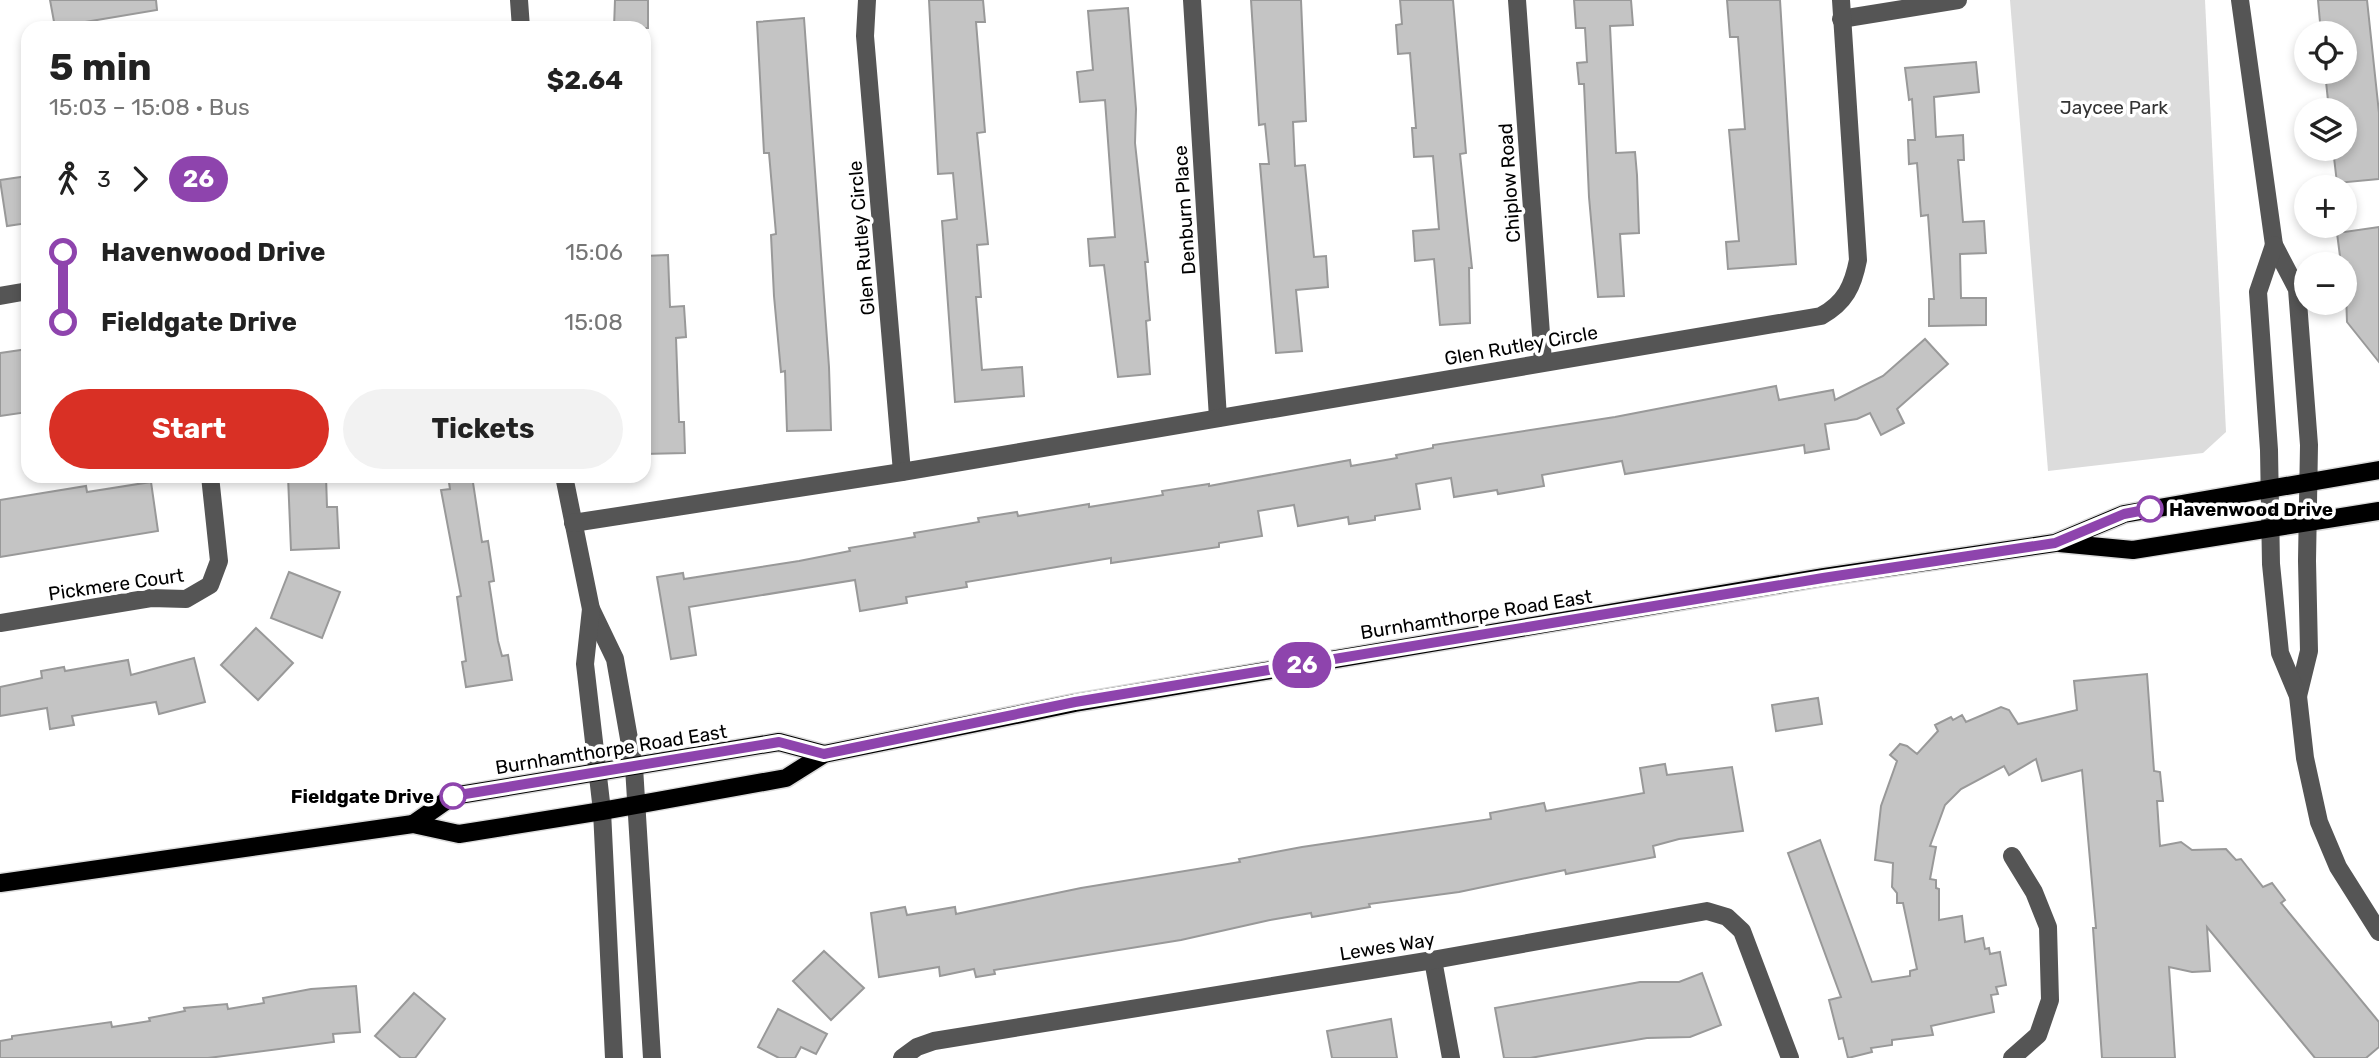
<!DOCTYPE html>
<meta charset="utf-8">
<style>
body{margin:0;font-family:Rubik,sans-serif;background:#f2f2f2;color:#222;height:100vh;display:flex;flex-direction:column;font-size:26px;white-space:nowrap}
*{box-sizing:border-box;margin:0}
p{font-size:23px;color:#767676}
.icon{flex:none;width:38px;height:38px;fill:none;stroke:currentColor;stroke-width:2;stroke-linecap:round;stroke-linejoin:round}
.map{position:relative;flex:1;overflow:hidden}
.panel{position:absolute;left:21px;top:21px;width:630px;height:462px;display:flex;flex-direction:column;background:#fff;border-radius:21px;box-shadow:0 4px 10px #0003}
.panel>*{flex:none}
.badge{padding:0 14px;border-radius:23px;font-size:24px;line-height:46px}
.buttons{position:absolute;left:2294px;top:21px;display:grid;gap:14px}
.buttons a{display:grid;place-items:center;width:63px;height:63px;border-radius:50%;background:#fff;box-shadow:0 4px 10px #0003;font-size:35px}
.map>.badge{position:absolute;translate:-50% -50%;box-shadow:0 0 0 4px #fff}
.legs{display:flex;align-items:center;gap:10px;height:77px;padding:0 28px;font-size:23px}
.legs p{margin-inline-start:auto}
.overview{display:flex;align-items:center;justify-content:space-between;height:119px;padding:0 28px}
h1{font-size:38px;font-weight:700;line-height:52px}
.cta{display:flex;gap:14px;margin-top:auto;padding:14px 28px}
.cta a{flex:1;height:80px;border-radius:42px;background:#d93025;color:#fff;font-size:28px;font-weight:700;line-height:80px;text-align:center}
.cta a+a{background:#f2f2f2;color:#222}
ul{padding:0 28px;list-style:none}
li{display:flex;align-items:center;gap:24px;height:70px;font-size:26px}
li i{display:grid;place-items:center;width:10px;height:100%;margin:0 9px;background:currentColor}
li i::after{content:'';width:18px;height:18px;margin:-9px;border:5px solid;border-radius:50%;background:#fff}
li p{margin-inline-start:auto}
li:first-child i{background:linear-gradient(#0000 50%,currentColor 0)}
li:last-child i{background:linear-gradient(currentColor 50%,#0000 0)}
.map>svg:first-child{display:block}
</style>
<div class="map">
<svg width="2379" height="1058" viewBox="0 0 2379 1058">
<rect width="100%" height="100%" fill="#fff"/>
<polygon fill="#dcdcdc" points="2010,0 2205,0 2226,432 2203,453 2048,471"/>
<g fill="#c4c4c4" stroke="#999" stroke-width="2">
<polygon points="50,0 156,0 157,10 55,27"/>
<polygon points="615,0 648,0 648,28 614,28"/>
<polygon points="929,0 983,0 985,22 976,22 985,132 977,133 988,244 977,245 981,297 976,297 982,370 1022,367 1024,396 955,402 942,221 957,219 953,173 938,174"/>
<polygon points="1251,0 1301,0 1306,121 1293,122 1295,166 1305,165 1314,257 1326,256 1328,287 1296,290 1302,351 1276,353 1260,164 1269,164 1265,124 1259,125"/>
<polygon points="1400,0 1453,0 1466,153 1460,154 1472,268 1469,268 1470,323 1440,325 1434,259 1415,261 1413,231 1439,229 1433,156 1414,157 1412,128 1416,128 1410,53 1398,54 1396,25 1402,24"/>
<polygon points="1574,0 1631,0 1633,25 1610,26 1616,153 1635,152 1637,175 1639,233 1620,234 1624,296 1598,297 1589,197 1584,84 1579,84 1577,63 1587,62 1585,28 1576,28"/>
<polygon points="1727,0 1780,0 1796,264 1728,269 1726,242 1739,241 1729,130 1745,129 1738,37 1730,37"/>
<polygon points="2318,0 2367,0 2379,113 2379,179 2337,183 2333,149 2345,149 2345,110 2329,110 2325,72 2345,72 2345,33 2321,33"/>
<polygon points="1128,8 1136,109 1135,143 1148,262 1145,262 1150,320 1146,321 1150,374 1118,377 1104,265 1090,266 1088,239 1115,237 1105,100 1080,102 1077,72 1093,70 1088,11"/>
<polygon points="804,18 829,367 831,430 787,431 785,371 781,372 774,296 771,235 776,234 769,153 764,153 757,22"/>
<polygon points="1976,62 1979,92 1934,97 1936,137 1963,135 1964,160 1958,160 1963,222 1984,221 1986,253 1960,254 1961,298 1986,298 1986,325 1929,326 1929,299 1934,299 1928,215 1921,216 1917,163 1909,164 1908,140 1915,140 1912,99 1909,100 1905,68"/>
<polygon points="28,176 28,223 7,226 0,180"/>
<polygon points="2379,227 2379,362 2347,322 2345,264 2341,264 2337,233"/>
<polygon points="668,255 670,307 684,306 686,337 676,338 679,422 684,422 685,453 644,454 644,256"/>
<polygon points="1925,339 1948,364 1897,409 1904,423 1881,435 1870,413 1857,419 1825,424 1829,449 1805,453 1804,445 1625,474 1622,461 1542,475 1544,486 1498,494 1497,490 1454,497 1451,478 1416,484 1420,509 1375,516 1375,520 1349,524 1348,517 1298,526 1294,505 1258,511 1262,536 1219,543 1219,547 1111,563 1111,558 966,582 967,587 906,597 907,603 860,611 855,580 689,607 696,655 671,659 657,577 683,573 684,579 799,561 850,551 849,548 915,537 914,533 979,522 978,518 1017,512 1018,516 1089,504 1089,507 1163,495 1162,491 1209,484 1209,486 1350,460 1351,466 1397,458 1396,455 1433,448 1433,445 1615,417 1776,386 1779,400 1833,390 1835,400 1883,376"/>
<polygon points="28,349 28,412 0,416 0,353"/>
<polygon points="288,476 326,476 327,507 337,507 339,548 291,550"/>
<polygon points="448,476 472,476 482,542 488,541 494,581 489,582 498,641 502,656 508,655 512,680 466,687 462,662 466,661 457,597 461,596 441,490 450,489"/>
<polygon points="151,482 158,531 0,557 0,500 86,486 87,492"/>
<polygon points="289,572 340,592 322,638 271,618"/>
<polygon points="256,628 293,663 258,700 221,665"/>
<polygon points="194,658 205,702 159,714 156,702 72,716 74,725 50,729 47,708 0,716 0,687 42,678 41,671 64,667 65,671 128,660 131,675"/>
<polygon points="2147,674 2154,771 2160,772 2163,801 2157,801 2160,846 2181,842 2192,850 2226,849 2236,860 2241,859 2263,887 2272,883 2285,900 2281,903 2379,1022 2379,1047 2366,1058 2315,1058 2207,927 2210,971 2192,972 2169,967 2175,1058 2102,1058 2093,928 2096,928 2082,770 2042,781 2036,759 2009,775 2004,766 1961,789 1945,805 1930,846 1936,847 1930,879 1936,880 1936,888 1939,889 1939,920 1962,916 1965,942 1983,938 1985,949 1989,948 1990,954 2000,952 2006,985 1996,987 1998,994 1991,995 1994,1012 1931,1026 1933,1035 1892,1040 1892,1045 1871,1048 1872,1052 1848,1058 1843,1038 1839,1039 1829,1000 1841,997 1788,853 1820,840 1872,982 1910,976 1910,971 1917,969 1903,903 1897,903 1897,893 1892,887 1893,863 1875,860 1881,806 1897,761 1890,755 1900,744 1907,746 1917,754 1938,731 1935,725 1951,717 1953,720 1962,715 1966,722 2001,707 2009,710 2018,724 2035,720 2077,710 2074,681"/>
<polygon points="1818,698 1822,724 1776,731 1772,705"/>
<polygon points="1665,764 1667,775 1732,767 1743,831 1679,839 1653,846 1655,857 1566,874 1565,870 1459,892 1369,904 1370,907 1312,917 1311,913 1270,920 1181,940 994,970 995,974 976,977 974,969 940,976 939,967 879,977 871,913 905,907 907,915 955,907 956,914 1081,888 1240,862 1239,859 1302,847 1491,819 1490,813 1544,803 1546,811 1644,793 1640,768"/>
<polygon points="824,951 864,988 831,1020 793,981"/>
<polygon points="1702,973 1721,1025 1690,1037 1647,1038 1530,1058 1504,1058 1495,1008 1640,982 1679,982"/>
<polygon points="356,986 360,1032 333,1034 334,1042 208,1058 0,1058 0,1041 12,1039 12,1036 111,1022 112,1027 150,1021 149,1018 185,1011 184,1008 227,1004 228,1009 264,1003 263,998 311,989"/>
<polygon points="414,993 445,1019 415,1058 401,1058 375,1036"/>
<polygon points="778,1009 827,1034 816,1054 801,1047 795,1058 779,1058 758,1047"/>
<polygon points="1391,1019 1397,1058 1332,1058 1327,1031"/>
</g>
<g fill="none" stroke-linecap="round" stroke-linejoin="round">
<g stroke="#dbdbdb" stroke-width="21">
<g id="major">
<polyline points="2059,543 2133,550 2379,511"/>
<polyline points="413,824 453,796 779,742 824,754"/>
<polyline points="0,883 413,824 459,834 602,811 786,778 824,754 1075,703 1823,577 2055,543 2124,514 2379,470"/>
</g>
</g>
<g stroke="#555" stroke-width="18">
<polyline points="519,0 521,28"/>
<polyline points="867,0 865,36 902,472"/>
<polyline points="1192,0 1218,418"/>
<polyline points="1517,0 1543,362"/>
<polyline points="2240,0 2274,245 2297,289 2309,445 2307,561 2309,651 2298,696"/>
<polyline points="1841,19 1958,0"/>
<polyline points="2274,245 2258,292 2269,450 2271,564 2280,653 2298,696 2305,758 2319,822 2338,867 2379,932"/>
<polyline points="0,296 28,291"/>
<polyline points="564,476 591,609 615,659 634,767 652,1058"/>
<path d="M573,523L902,472L1821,316C1845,303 1853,286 1858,260L1841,0"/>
<polyline points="591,609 585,664 602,811 614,1058"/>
<polyline points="0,623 151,598 186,599 210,585 219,561 210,476"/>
<polyline points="2012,856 2034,892 2048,927 2050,1000 2038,1035 2012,1058"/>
<polyline points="1433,960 1451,1058"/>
<polyline points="902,1058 917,1047 934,1041 1433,960 1707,911 1727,917 1742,931 1790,1058"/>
</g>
<use href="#major" stroke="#000" stroke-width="18"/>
</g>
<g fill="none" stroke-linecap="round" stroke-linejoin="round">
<g stroke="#fff" stroke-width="16">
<polyline id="line-1" points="453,796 779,742 824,754 1075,702 1823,578 2055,543 2124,514 2150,509"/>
</g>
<use href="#line-1" stroke="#8e44ad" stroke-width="10"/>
</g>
<g fill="#fff" stroke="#8e44ad" stroke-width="3.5">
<circle cx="2150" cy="509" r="12"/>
<circle cx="453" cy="796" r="12"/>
</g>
<g text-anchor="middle" stroke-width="7" stroke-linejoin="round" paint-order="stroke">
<g font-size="19" fill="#333" stroke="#fff">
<text x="2114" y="114">Jaycee Park</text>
</g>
<g font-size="19" fill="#000" stroke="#fff">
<text transform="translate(1509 183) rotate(-94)" y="7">Chiplow Road</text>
<text transform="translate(1184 210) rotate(-94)" y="7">Denburn Place</text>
<text transform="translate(861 238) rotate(-95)" y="7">Glen Rutley Circle</text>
<text transform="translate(1521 345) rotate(-10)" y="7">Glen Rutley Circle</text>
<text transform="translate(116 584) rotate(-8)" y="7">Pickmere Court</text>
<text transform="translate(1476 614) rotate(-9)" y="7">Burnhamthorpe Road East</text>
<text transform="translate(611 749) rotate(-9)" y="7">Burnhamthorpe Road East</text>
<text transform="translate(1387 946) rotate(-9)" y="7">Lewes Way</text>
</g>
<g font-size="19" font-weight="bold" fill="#000" stroke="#fff" text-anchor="start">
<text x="2169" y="516">Havenwood Drive</text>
<text x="434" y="803" text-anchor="end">Fieldgate Drive</text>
</g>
</g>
</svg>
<div class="buttons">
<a><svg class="icon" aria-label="locate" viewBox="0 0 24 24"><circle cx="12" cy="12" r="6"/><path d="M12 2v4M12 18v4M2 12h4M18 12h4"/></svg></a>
<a><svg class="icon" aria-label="layers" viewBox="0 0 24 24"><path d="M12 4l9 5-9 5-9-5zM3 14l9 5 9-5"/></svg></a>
<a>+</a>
<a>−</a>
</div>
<b class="badge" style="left:1302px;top:665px;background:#8e44ad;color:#fff">26</b>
<section class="panel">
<div class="overview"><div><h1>5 min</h1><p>15:03 – 15:08 · Bus</p></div><b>$2.64</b></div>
<div class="legs"><svg class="icon" aria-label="walk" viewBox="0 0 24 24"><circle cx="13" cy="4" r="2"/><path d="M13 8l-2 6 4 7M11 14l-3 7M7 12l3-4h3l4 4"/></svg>3<svg class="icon" aria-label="forward" viewBox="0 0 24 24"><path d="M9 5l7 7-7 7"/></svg><b class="badge" style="background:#8e44ad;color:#fff">26</b></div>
<ul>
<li><i style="color:#8e44ad"></i><b>Havenwood Drive</b><p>15:06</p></li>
<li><i style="color:#8e44ad"></i><b>Fieldgate Drive</b><p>15:08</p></li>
</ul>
<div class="cta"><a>Start</a><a>Tickets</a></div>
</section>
</div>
